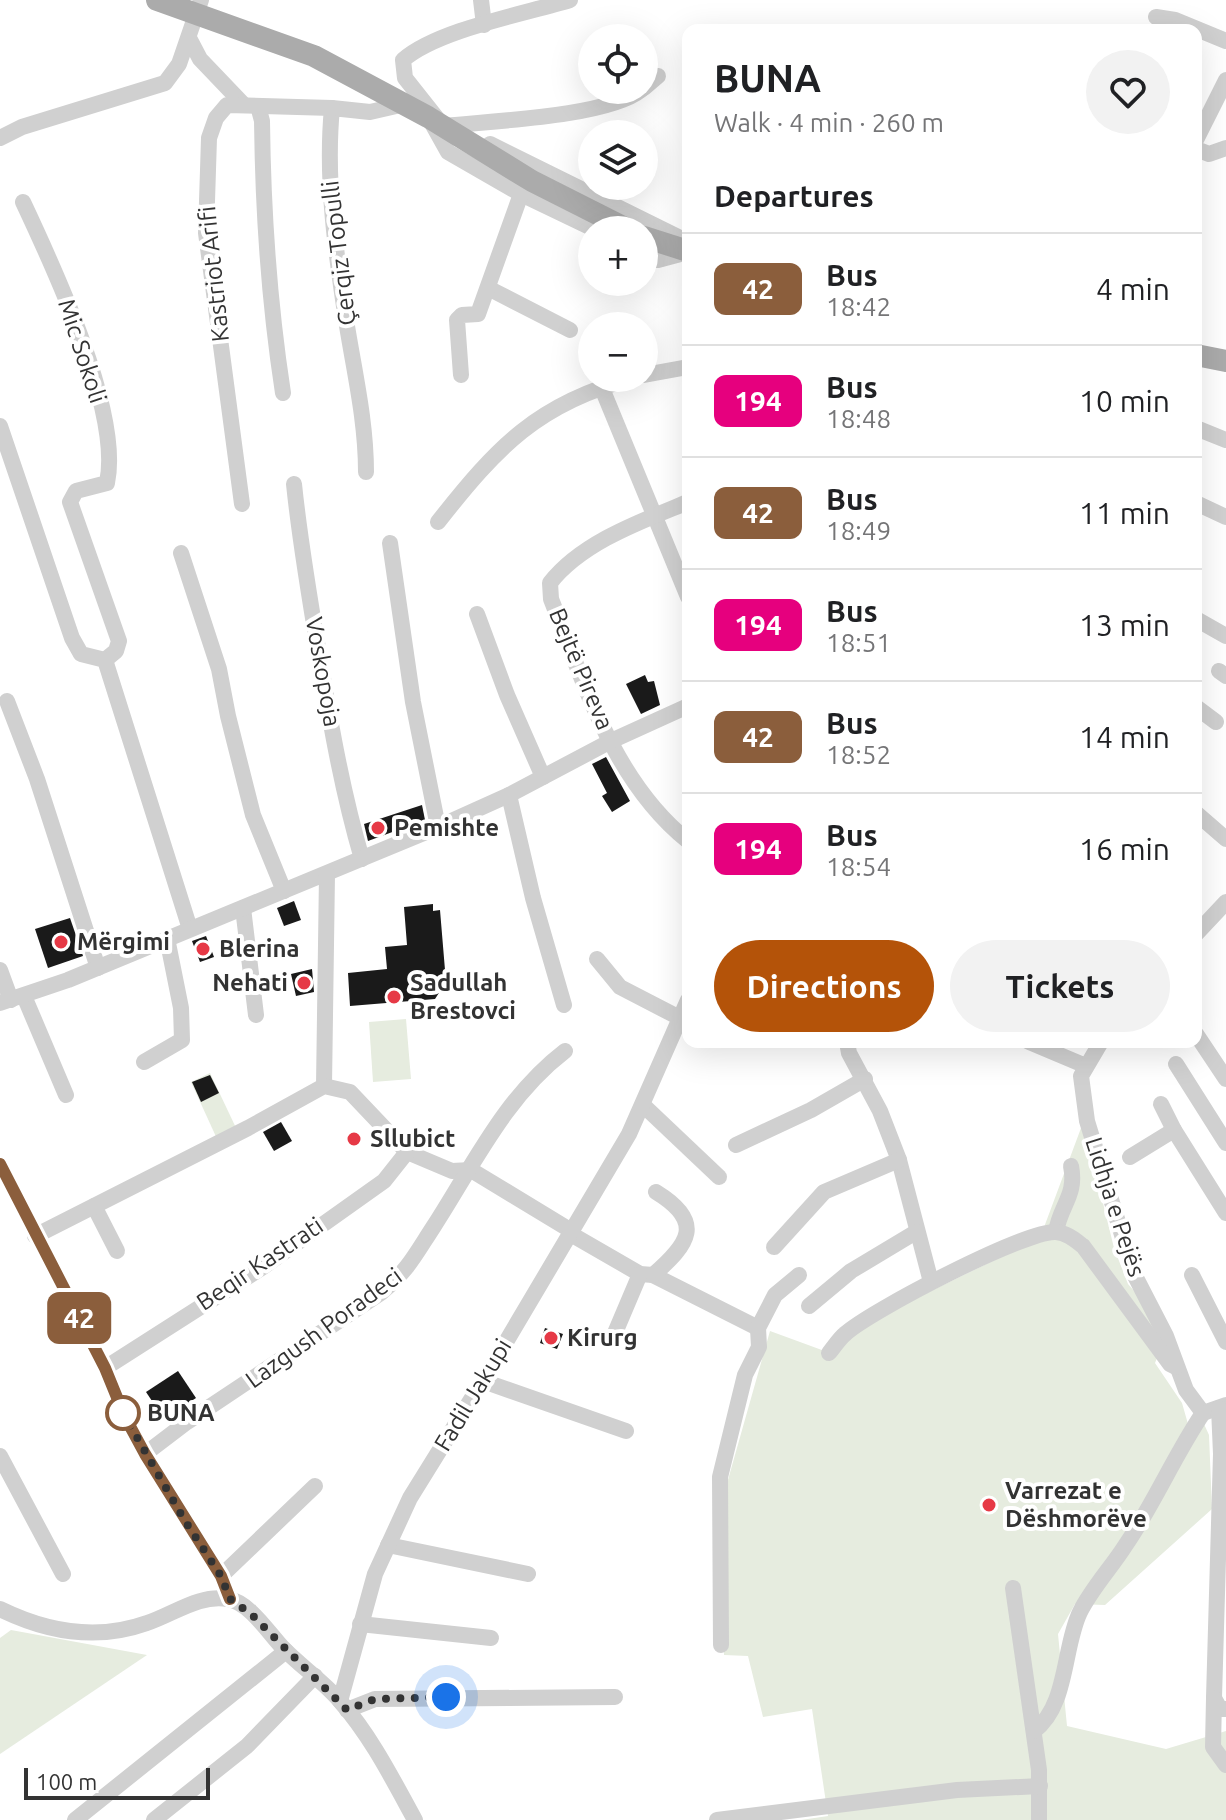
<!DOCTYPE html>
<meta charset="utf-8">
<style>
body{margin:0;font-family:Ubuntu,sans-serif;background:#f2f2f2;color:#202124;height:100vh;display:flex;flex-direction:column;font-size:30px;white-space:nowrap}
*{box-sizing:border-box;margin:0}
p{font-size:26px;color:#757577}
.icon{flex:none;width:44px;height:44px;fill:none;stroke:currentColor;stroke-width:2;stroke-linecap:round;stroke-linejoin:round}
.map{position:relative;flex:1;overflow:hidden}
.side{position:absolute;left:682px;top:24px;width:520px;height:1024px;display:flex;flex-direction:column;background:#fff;border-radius:16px;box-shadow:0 8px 32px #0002}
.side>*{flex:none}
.badge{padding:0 16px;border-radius:12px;font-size:28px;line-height:52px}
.tools{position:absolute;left:578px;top:24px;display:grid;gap:16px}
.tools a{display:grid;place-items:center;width:80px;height:80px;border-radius:50%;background:#fff;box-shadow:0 8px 32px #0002;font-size:40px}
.scale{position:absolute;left:24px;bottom:20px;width:186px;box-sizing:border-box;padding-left:8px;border:4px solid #333;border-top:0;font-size:22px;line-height:28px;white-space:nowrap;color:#333;-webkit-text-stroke:6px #fff;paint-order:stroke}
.you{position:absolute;width:40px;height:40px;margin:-20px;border:6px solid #fff;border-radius:50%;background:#1a73e8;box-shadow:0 0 0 12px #1a73e833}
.map>.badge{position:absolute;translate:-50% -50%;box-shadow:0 0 0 4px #fff}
h2{padding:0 32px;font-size:30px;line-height:72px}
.round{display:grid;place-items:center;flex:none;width:84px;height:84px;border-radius:42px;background:#f2f2f2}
.overview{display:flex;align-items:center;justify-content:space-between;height:136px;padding:0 32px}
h1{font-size:38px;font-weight:600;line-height:60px}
.button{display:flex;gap:16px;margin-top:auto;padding:16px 32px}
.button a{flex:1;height:92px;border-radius:48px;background:#b45309;color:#fff;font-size:32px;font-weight:600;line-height:92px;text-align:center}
.button a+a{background:#f2f2f2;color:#202124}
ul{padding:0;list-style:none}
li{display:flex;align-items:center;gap:24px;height:112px;padding:0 32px;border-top:2px solid #e0e0e0}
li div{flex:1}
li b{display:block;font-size:30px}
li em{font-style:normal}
li .badge{min-width:88px;font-weight:700;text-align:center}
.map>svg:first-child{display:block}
</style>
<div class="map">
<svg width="1226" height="1820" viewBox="0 0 1226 1820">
<rect width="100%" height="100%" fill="#fff"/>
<g fill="#e6ecdf">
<polygon points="406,1019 411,1079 373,1082 369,1022"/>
<polygon points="210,1073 237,1130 218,1141 191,1082"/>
<polygon points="1084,1120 1087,1153 1101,1195 1114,1248 1128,1284 1143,1301 1163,1343 1155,1363 1182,1403 1188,1424 1204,1424 1209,1435 1212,1509 1105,1605 1075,1604 1058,1634 1067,1726 1166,1749 1226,1731 1226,1820 801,1820 828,1816 812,1709 763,1717 748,1656 724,1655 722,1501 770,1331 830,1353 867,1322 1040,1238"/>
<polygon points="11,1630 147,1655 0,1754 0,1638"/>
</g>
<g fill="#1a1a1a">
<polygon points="645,675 648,682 654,681 660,705 641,714 626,684"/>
<polygon points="606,757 630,801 612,812 602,796 607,793 592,764"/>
<polygon points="422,805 425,820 368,841 364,824"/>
<polygon points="294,901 301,920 284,926 277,908"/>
<polygon points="433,904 433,911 440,910 446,982 435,999 350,1006 348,973 387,969 385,947 407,945 404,907"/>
<polygon points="70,918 83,956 48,968 35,929"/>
<polygon points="206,936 214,957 200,962 192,941"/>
<polygon points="312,969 314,992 296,996 291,974"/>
<polygon points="210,1075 219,1093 201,1102 192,1082"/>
<polygon points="281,1122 292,1141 274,1151 263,1132"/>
<polygon points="545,1328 563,1334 557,1349 540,1343"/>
<polygon points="178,1371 196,1398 164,1419 146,1392"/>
</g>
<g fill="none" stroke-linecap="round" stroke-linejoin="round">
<g stroke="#d0d0d0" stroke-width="16">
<polyline points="481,0 484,25"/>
<path d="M570,0C524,14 437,30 403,60L405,78L443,126C489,121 607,117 641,90"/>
<polyline points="1156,17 1175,20 1226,41"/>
<polyline points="189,38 200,59 243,104"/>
<polyline points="644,88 658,76"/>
<path d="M258,106L262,121C263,213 269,302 283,393"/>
<polyline points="429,118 448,152 521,194 596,230"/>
<polyline points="0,138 22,127 165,83 179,64 201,0"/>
<polyline points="1196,140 1226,80"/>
<polyline points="490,144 678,237 687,249"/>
<polyline points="1196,149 1209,154 1226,148"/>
<path d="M23,202C54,268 122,413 107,483L76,491L70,502L119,641L116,651L105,660"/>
<polyline points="644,253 658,260 688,252"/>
<polyline points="488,288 570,330"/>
<polyline points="461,375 457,320 462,315 478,314 521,194"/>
<polyline points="644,375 688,367"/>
<polyline points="601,386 688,597"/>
<polyline points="0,426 72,638 81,654 105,660 190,929"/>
<polyline points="1196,428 1226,440"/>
<path d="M366,472C366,422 355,375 347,326C336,255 325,180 332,108L370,112L405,104"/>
<path d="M294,484C300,543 310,601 320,660C331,727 343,794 362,859"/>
<path d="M688,502C642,521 582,542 550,583L551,599C584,683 614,782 688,841"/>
<polyline points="1196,503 1226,517"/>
<polyline points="242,504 206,233 209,138 216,118 227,105 332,108"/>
<path d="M438,522C497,447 538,403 633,378"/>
<polyline points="390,543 413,702 438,827"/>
<polyline points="181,553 219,669 228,716 253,815 284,891"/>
<polyline points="477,614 507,695 543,777"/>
<polyline points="1196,619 1226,636"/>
<polyline points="1219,671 1226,676"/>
<polyline points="7,701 37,779 98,968"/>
<polyline points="1196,707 1216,722"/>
<polyline points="509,795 533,898 564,1005"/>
<polyline points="1196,813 1226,839"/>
<polyline points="243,908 256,1015"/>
<polyline points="1196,934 1226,902"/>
<polyline points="597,959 620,987 680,1018"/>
<polyline points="0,970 11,1000"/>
<polyline points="24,996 66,1095"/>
<polyline points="0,1003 68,980 438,827 509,795 611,741 688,706"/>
<polyline points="1196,1034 1226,1079"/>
<polyline points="847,1042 849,1053 880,1111 899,1160 931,1282"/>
<polyline points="1029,1042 1086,1066"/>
<polyline points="1101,1042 1081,1076 1087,1121 1134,1274 1166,1336 1186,1390 1203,1413 1226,1405"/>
<polyline points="144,1062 182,1040 181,1008 167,938"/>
<polyline points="1176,1064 1226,1143"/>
<polyline points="324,1086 327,874"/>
<polyline points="1161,1104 1174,1130"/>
<polyline points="643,1105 719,1177"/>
<polyline points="736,1145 811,1110 865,1079"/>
<polyline points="1130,1157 1174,1130 1226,1213"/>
<polyline points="0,1164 105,1368 125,1417 145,1454 221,1576 230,1599"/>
<polyline points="471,1170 570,1230"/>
<polyline points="94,1206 117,1251"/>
<path d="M1056,1232C1060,1205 1077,1196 1071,1166"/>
<polyline points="569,1233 640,1274 653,1275 758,1328"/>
<polyline points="35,1236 248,1128 324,1086 350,1092 407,1152 452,1171 471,1170"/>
<polyline points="774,1247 824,1192 899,1160"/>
<path d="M653,1275C689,1244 705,1222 656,1192"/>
<polyline points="1192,1275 1226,1342"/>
<polyline points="809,1306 851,1271 916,1232"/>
<polyline points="612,1340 640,1274"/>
<path d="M829,1353C834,1347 839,1339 845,1334C870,1311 1026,1230 1056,1232C1067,1233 1075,1240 1083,1246L1170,1364L1176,1367"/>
<polyline points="105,1368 263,1267 384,1181 407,1152"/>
<polyline points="483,1381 626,1431"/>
<polyline points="1219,1408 1221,1454 1214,1698 1220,1709 1226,1709"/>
<path d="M145,1454L187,1422L382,1292C409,1269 415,1255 434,1226C474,1164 505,1097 565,1051"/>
<polyline points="0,1456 63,1574"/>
<polyline points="388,1545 528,1574"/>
<polyline points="221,1576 315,1486"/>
<polyline points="1013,1588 1039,1770 1039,1820"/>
<path d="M0,1609C47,1632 97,1641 147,1623C174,1614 199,1594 228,1599C249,1602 268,1632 282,1647C300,1666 323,1681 340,1701C371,1736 393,1780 415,1820"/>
<polyline points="360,1624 491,1638"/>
<polyline points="721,1645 720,1477 745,1375 759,1347 758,1328 775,1295 799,1275"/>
<polyline points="1214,1698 1213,1747 1226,1765"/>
<polyline points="340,1701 375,1574 410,1498 490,1369 629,1134 688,1000"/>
<polyline points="347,1710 375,1699 615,1697"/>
<path d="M1034,1731C1068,1706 1063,1647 1080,1612C1092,1588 1111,1568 1125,1546C1154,1504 1174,1456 1203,1413"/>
<polyline points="75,1820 286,1651"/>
<polyline points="154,1820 247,1746 315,1676"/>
<polyline points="717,1820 957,1790 1040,1786"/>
</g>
<g stroke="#ababab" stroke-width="22">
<polyline points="157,0 314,56 428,117 532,181 629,230"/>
<polyline points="644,237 688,251"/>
<polyline points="1196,355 1226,361"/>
</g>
</g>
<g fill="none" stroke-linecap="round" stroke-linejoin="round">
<g stroke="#fff" stroke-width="18">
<polyline id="line" points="0,1164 105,1368 125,1417 145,1454 221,1576 230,1599"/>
</g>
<use href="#line" stroke="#8b5e3c" stroke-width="12"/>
<polyline stroke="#333" stroke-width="8" stroke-dasharray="0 14.4" points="123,1413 185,1521 221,1576 230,1599 251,1614 347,1710 375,1699 446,1697"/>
</g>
<g fill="#e63946" stroke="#fff" stroke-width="3">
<circle cx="378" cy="828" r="8"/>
<circle cx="61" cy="942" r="8"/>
<circle cx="203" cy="949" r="8"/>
<circle cx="304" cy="983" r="8"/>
<circle cx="394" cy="997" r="8"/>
<circle cx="354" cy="1139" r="8"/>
<circle cx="551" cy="1338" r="8"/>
<circle cx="989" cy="1505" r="8"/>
</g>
<circle fill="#fff" stroke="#8b5e3c" stroke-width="4" cx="123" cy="1413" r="16"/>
<g text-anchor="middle" stroke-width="8" stroke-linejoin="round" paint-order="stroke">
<g font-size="24" fill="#333" stroke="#fff">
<text transform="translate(339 253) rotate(-97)" y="8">Çerqiz Topulli</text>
<text transform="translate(214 274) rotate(-96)" y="8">Kastriot Arifi</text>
<text transform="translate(82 351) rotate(72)" y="8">Mic Sokoli</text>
<text transform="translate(581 669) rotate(67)" y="8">Bejtë Pireva</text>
<text transform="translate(323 672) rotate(80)" y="8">Voskopoja</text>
<text transform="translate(1115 1207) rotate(72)" y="8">Lidhja e Pejës</text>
<text transform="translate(260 1264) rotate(-34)" y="8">Beqir Kastrati</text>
<text transform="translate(324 1328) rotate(-36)" y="8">Lazgush Poradeci</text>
<text transform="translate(473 1395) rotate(-59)" y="8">Fadil Jakupi</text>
</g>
<g font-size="24" font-weight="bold" fill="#333" stroke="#fff" text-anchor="start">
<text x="394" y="836">Pemishte</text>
<text x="77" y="950">Mërgimi</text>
<text x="219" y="957">Blerina</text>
<text x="288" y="991" text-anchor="end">Nehati</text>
<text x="410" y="991">Sadullah<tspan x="410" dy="28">Brestovci</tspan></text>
<text x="370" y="1147">Sllubict</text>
<text x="567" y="1346">Kirurg</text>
<text x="1005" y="1499">Varrezat e<tspan x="1005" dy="28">Dëshmorëve</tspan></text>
</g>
<g font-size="24" font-weight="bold" fill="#333" stroke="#fff" text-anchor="start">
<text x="147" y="1421">BUNA</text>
</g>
</g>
</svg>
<div class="tools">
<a><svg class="icon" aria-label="locate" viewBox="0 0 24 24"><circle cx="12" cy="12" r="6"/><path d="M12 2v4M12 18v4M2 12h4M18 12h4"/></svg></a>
<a><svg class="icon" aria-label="layers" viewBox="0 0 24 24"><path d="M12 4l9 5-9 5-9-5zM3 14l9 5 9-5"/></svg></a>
<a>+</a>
<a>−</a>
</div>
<div class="scale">100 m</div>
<div class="you" style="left:446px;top:1697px"></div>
<b class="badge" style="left:79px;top:1318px;background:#8b5e3c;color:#fff">42</b>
<section class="side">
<div class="overview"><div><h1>BUNA</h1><p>Walk · 4 min · 260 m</p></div><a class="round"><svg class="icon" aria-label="heart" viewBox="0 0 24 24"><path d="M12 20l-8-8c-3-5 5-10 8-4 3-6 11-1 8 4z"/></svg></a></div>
<h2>Departures</h2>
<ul>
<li><span class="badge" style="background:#8b5e3c;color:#fff">42</span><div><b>Bus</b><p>18:42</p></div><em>4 min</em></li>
<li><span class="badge" style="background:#e6007e;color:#fff">194</span><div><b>Bus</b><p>18:48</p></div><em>10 min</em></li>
<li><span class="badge" style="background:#8b5e3c;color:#fff">42</span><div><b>Bus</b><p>18:49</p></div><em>11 min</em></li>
<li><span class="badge" style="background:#e6007e;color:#fff">194</span><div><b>Bus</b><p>18:51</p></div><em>13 min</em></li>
<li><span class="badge" style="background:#8b5e3c;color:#fff">42</span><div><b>Bus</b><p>18:52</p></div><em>14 min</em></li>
<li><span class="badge" style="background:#e6007e;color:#fff">194</span><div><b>Bus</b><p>18:54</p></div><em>16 min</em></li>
</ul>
<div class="button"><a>Directions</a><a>Tickets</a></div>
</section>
</div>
